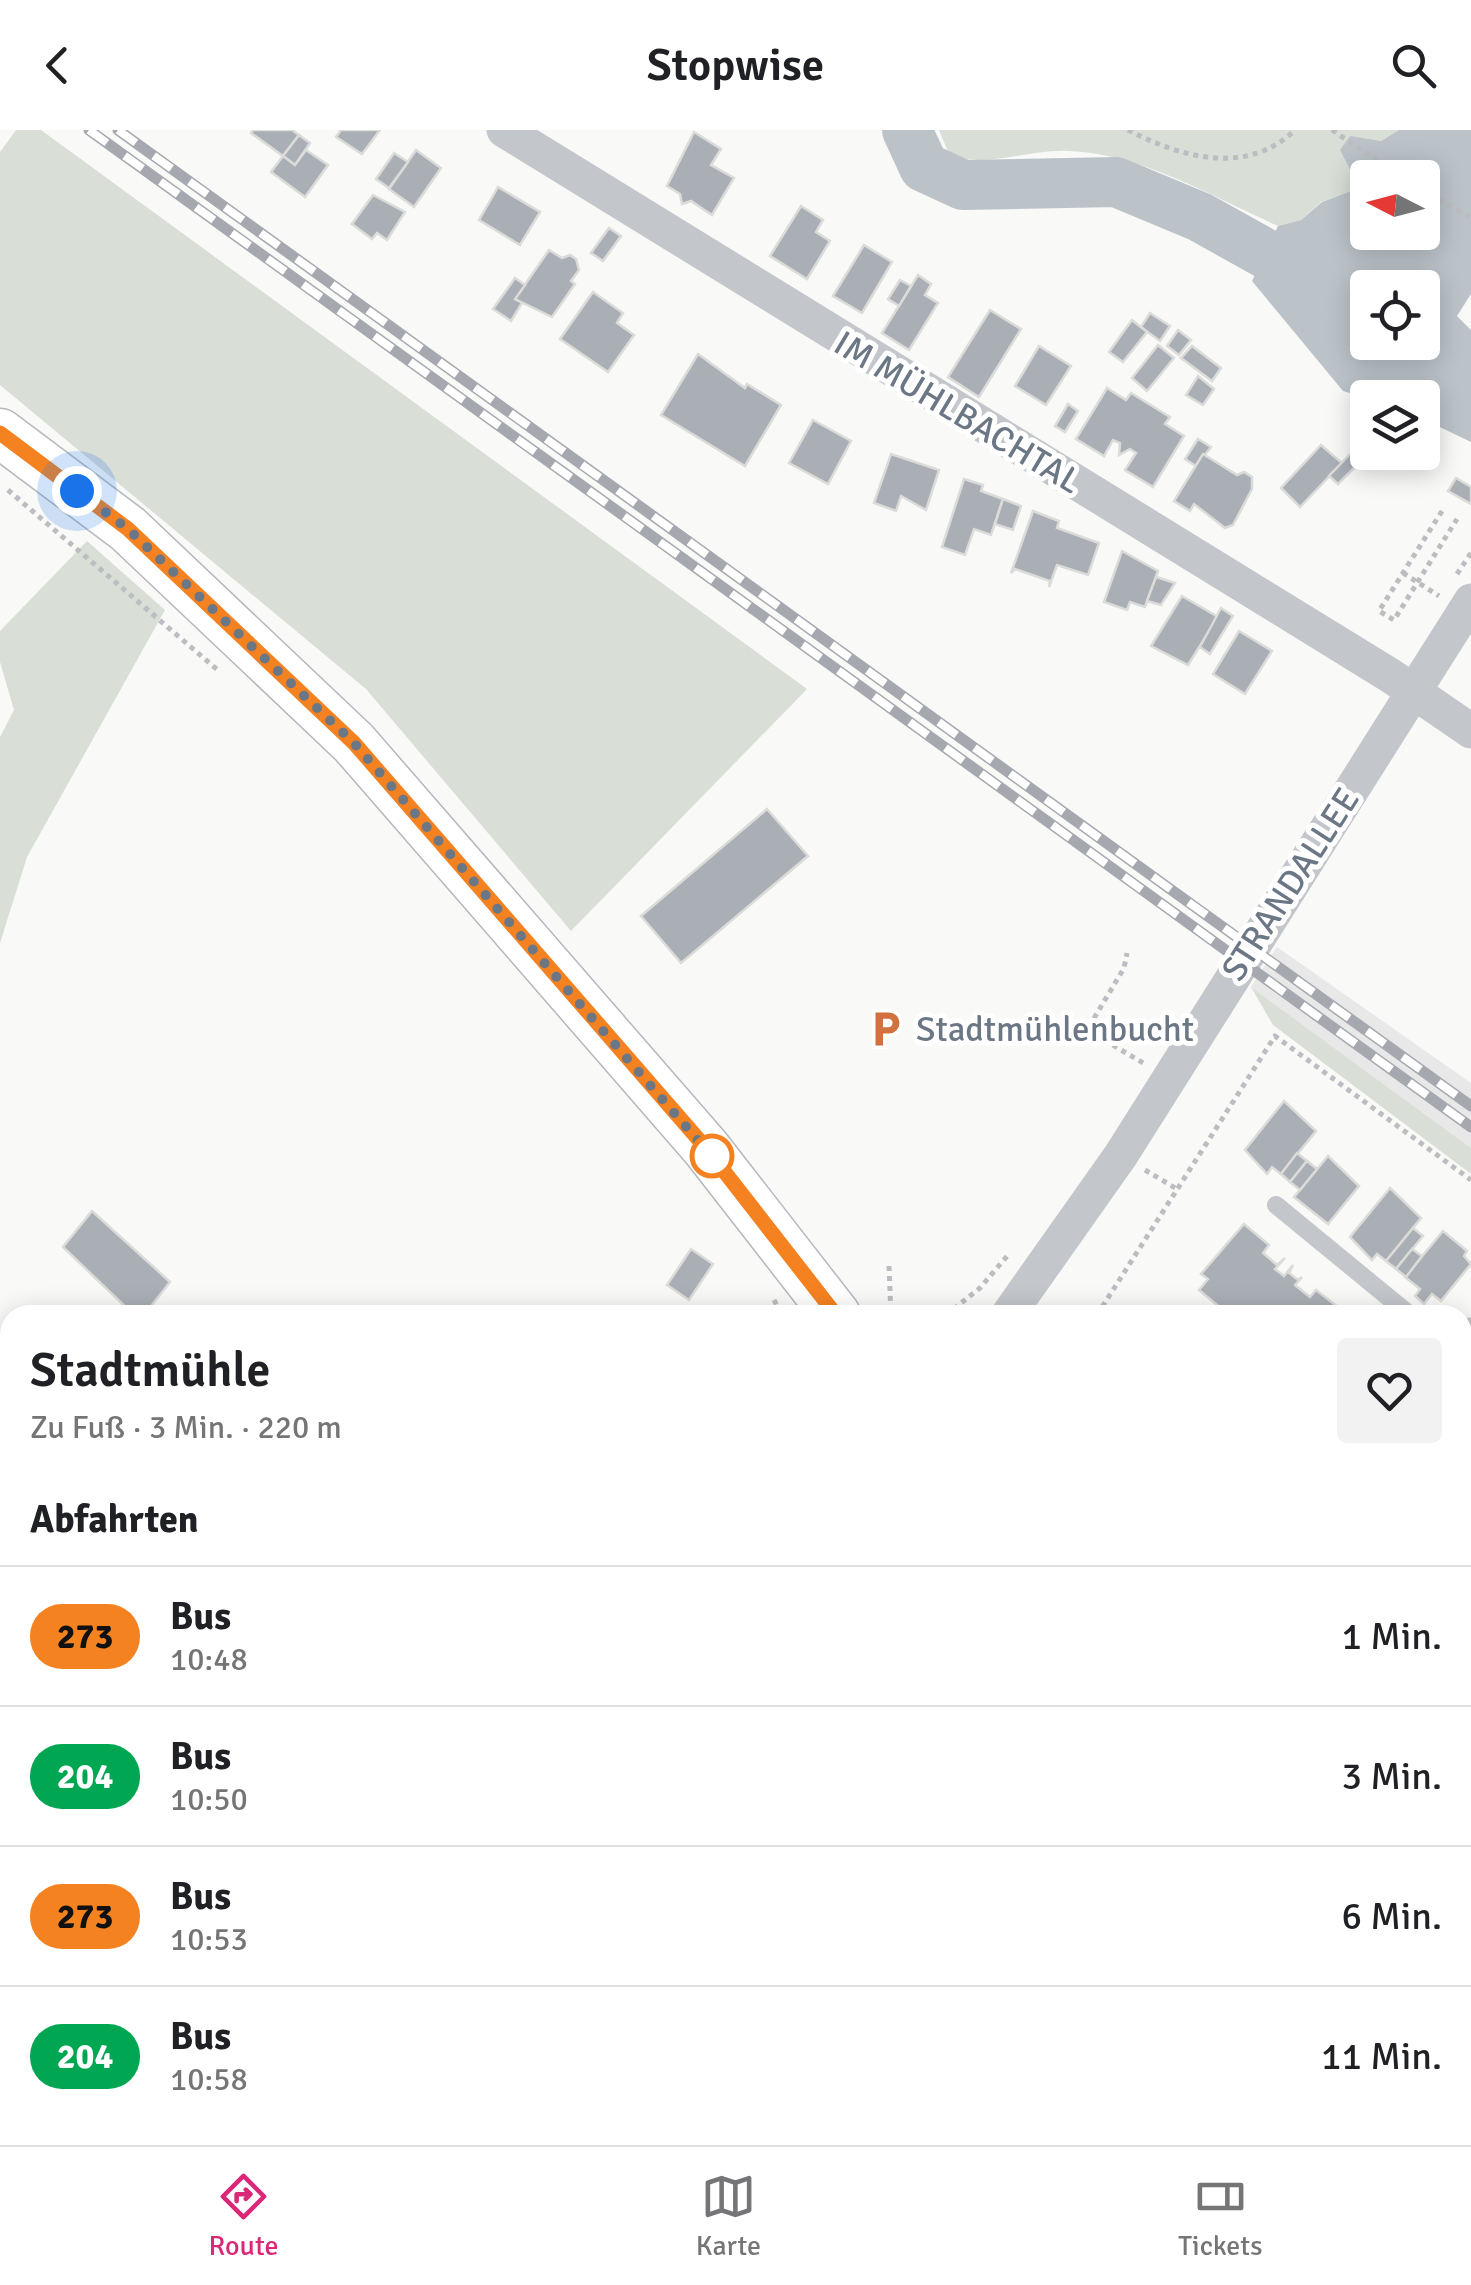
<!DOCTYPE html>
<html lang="de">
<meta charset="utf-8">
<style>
body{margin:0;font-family:Signika,sans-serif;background:#f2f2f2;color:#202124;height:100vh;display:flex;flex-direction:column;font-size:38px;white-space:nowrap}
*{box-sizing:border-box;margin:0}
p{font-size:32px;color:#757577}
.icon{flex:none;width:55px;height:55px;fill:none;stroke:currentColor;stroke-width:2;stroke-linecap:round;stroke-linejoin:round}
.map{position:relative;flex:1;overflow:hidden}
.details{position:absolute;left:0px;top:1175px;width:1472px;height:840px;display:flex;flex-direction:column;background:#fff;border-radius:30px 30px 0 0;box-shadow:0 5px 25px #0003}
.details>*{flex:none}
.badge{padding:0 20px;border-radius:32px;font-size:35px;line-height:65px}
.needle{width:65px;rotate:276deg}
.tools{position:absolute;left:1350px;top:30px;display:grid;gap:20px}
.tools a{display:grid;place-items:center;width:90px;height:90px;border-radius:10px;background:#fff;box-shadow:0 5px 25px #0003;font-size:50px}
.you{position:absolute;width:50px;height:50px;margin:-25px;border:8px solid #fff;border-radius:50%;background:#1a73e8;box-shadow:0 0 0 15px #1a73e833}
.map>.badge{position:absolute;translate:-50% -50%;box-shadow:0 0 0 5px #fff}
h2{padding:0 30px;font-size:38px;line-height:90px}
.round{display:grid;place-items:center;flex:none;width:105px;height:105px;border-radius:10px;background:#f2f2f2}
.overview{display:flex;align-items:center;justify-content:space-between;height:170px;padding:0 30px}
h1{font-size:48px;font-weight:600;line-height:75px}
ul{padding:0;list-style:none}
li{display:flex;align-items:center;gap:30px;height:140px;padding:0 30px;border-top:2px solid #e0e0e0}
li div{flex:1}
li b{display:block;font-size:38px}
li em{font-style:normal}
li .badge{min-width:110px;font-weight:700;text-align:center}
header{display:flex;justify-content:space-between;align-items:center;height:130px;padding:0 30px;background:#fff;font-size:45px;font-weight:600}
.menu{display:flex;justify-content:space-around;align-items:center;height:140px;border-top:2px solid #e0e0e0;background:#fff;font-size:28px;color:#757577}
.menu a{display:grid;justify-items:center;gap:5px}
.menu .selected{color:#db2777}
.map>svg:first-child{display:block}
</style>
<header><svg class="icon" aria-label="back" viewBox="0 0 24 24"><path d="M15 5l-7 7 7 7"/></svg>Stopwise<svg class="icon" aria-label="search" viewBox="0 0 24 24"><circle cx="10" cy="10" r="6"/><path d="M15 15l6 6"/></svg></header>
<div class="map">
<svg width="1471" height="2015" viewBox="0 0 1471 2015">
<rect width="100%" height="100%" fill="#f9f9f7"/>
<g fill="#e7e8e7">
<polygon points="1277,817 1471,953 1471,1018 1251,857"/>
<polygon points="10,1937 10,2005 291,2005 310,2015 0,2015 0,1943"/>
</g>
<g fill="#d9ded7">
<polygon points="16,0 41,0 807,559 571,801 366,559 0,255 0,22"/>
<path d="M939,0H1399L1381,11L1351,41L1356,52L1351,61L1321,72L1301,90L1278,96C1213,67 1142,24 1070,21C1030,18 985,40 949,24Z"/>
<polygon points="87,411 165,480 27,727 0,813 0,607 14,580 0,532 0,501"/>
<polygon points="1251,857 1471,1018 1471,1044 1273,895"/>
<polygon points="843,2005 1418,2005 1427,2015 832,2015"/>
</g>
<path fill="#bbc3c9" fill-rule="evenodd" d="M1399,0H1471V164L1457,186L1471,200V312L1423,289L1422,268H1367L1343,261L1252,151L1278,96L1301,90L1322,72L1351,61L1356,51L1340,20L1350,6L1381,11ZM1368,48H1422V102H1368ZM1368,158H1422V212H1368Z"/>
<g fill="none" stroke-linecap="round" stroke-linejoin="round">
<polyline stroke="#bbc3c9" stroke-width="50" points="907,0 924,37 963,55 1116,52 1200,87 1336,163 1368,198"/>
</g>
<g fill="#a9afb5" stroke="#dbdbd9" stroke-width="2.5">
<polygon points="253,0 292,0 299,5 283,26 251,3"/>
<polygon points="341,0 380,0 362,24 336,7"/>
<polygon points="694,2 721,19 711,35 734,48 712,85 691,71 682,74 680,64 667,56"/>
<polygon points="299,5 310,13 295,35 283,26"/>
<polygon points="306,20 328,35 305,67 271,42 283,26 295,35"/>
<polygon points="416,20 441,38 414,77 389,59"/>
<polygon points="394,23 408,32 389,58 376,49"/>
<polygon points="498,57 540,82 520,115 479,90"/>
<polygon points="373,65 405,82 387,110 377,103 372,109 352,94"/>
<polygon points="801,76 823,90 816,102 830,111 807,149 770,126"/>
<polygon points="609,98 621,106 603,131 591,123"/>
<polygon points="864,115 892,132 862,183 833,166"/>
<polygon points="549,120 562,128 570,125 576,129 579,140 571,151 575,154 552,187 515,169"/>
<polygon points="918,145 931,154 925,165 938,173 909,220 882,203"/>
<polygon points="515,148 525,155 515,169 522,173 511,191 493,179"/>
<polygon points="900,150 911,156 899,176 888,169"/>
<polygon points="593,162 623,183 617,193 634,205 608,242 560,209"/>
<polygon points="990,180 1021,199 979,267 948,247"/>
<polygon points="1150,183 1170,196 1160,211 1141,197"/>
<polygon points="1132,190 1147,202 1123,232 1109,222"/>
<polygon points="1178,200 1191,210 1179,225 1167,216"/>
<polygon points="1158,215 1174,228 1147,261 1132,248"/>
<polygon points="1039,216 1071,236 1046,275 1015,256"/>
<polygon points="1192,216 1221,238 1212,251 1181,228"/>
<polygon points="698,224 745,258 747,254 781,275 745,336 661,285"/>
<polygon points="1198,246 1214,259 1203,275 1186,265"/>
<polygon points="1107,258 1126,270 1131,263 1170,287 1165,294 1184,306 1153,357 1125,340 1136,323 1130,319 1119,325 1120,313 1113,310 1104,326 1076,309"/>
<polygon points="1068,274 1078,281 1065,302 1055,296"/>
<polygon points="813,290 851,311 828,354 789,333"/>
<polygon points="1198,309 1211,317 1196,336 1185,329"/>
<polygon points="1321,315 1342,333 1300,377 1281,358"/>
<polygon points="1356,318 1365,327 1338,354 1329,346"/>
<polygon points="891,324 939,340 926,380 901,366 896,381 874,373"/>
<polygon points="1203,324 1237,345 1244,342 1252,347 1252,359 1233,395 1225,398 1194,374 1190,381 1174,371"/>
<polygon points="1456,348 1471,357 1471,374 1448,361"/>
<polygon points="964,349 983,355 981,361 1003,369 991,405 974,399 965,425 942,417"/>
<polygon points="1003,369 1021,376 1013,400 995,394"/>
<polygon points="1033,381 1059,391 1057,398 1099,413 1088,445 1057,435 1049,457 1050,451 1015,439 1011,443"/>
<polygon points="1122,421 1158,441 1145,477 1130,472 1127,480 1104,472"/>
<polygon points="1156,447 1175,453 1161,475 1147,471"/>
<polygon points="1182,466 1218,487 1188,535 1151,516"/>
<polygon points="1221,478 1233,486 1210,524 1200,517"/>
<polygon points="1239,501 1272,521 1245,564 1213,544"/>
<polygon points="767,679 808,726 681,833 641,786"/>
<polygon points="1284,971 1316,1001 1281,1044 1272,1037 1267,1044 1245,1020"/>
<polygon points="1297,1023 1307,1031 1290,1052 1281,1044"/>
<polygon points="1328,1026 1359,1056 1328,1094 1294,1067"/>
<polygon points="1307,1031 1317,1039 1300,1060 1290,1052"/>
<polygon points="1390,1058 1421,1088 1386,1131 1377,1124 1372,1130 1350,1107"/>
<polygon points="92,1081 170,1152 144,1185 134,1185 63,1117"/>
<polygon points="1244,1094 1269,1115 1263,1123 1277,1135 1285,1128 1275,1139 1284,1146 1293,1135 1289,1143 1298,1150 1302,1147 1295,1155 1310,1167 1316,1160 1343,1181 1340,1185 1229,1185 1199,1160 1208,1149 1201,1144"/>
<polygon points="1413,1098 1423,1106 1396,1139 1386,1131"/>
<polygon points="1443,1101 1467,1121 1464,1126 1471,1134 1441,1171 1432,1164 1424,1174 1415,1166 1420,1159 1405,1147"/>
<polygon points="691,1119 713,1134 689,1170 667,1155"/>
<polygon points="1412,1119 1422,1126 1406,1147 1396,1139"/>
<polygon points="1471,1285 1471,1357 1462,1350 1462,1329 1470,1319 1462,1313 1462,1296"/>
<polygon points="10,1429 10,1476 0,1467 0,1441"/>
<polygon points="1466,1746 1471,1752 1471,1798 1462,1788"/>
</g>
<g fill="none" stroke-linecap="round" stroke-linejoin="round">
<g stroke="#b4b8bd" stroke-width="51">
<g id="secondary">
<polyline points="0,303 128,399 354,613 706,1018 836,1185"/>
<polyline points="775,2015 787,2005"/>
</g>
</g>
<g stroke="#bbbdc0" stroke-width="5" stroke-dasharray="5 5" stroke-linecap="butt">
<path d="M1128,0C1182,28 1247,46 1295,0"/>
<polyline points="1332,0 1404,48"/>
<polyline points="1422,59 1471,88"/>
<polyline points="8,360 220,542"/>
<polyline points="1442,381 1379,481 1394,490 1457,389"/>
<polyline points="1403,443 1439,466"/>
<polyline points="1457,444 1471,423"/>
<polyline points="1087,900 1145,934"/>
<polyline points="1051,904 1087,900 1124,838 1127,823"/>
<polyline points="1145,1040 1177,1059"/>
<polyline points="889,1136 891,1185"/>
<polyline points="774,1170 782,1185"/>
<polyline points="946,1185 980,1158 1008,1125"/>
<polyline points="1097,1185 1275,906 1471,1050"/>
<polyline points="0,1919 10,1912"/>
<polyline points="1443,2005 1452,2015"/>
<polyline points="826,2015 838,2005"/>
</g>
<g stroke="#c3c6ca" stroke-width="18">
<polyline points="1276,1075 1410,1185"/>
<polyline points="1462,1695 1471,1688"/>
</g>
<g stroke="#c3c6ca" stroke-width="35">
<polyline points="504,0 1391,546 1471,601"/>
<polyline points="1008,1185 1121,1025 1471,471"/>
<polyline points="1462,1216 1471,1205"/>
<polyline points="1462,1521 1471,1531"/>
<polyline points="0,1668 10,1682"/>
<polyline points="1462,1938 1471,1949"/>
<polyline points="349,2005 367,2015"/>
</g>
<use href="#secondary" stroke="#fff" stroke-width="48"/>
<g stroke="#a5a9af" stroke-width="11">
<g id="rail">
<polyline points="89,0 1471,997"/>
<polyline points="118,0 1471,976"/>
</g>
</g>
<use href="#rail" stroke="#fff" stroke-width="8" stroke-dasharray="22" stroke-linecap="butt"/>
</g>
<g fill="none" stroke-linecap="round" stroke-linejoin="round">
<g stroke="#fff" stroke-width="22">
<polyline id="line" points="0,303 128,399 354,613 706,1018 836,1185"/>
</g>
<use href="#line" stroke="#f58220" stroke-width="15"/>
<polyline stroke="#6c7785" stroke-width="10" stroke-dasharray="0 18" points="77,361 128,399 354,613 714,1029 712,1026"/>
</g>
<defs>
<g id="parking-bare" transform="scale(3)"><path d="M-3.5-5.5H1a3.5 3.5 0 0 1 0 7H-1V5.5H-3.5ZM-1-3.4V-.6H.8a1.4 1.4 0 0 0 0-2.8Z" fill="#d1713f" stroke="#fff" stroke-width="2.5" paint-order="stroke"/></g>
</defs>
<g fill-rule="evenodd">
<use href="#parking-bare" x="886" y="899"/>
</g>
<circle fill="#fff" stroke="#f58220" stroke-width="5" cx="712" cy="1026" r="20"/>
<g text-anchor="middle" stroke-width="10" stroke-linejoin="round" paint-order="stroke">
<g font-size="35" fill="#6c7785" stroke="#fff">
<text transform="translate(958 282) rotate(31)" y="12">IM MÜHLBACHTAL</text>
<text transform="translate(1290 754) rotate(-57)" y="12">STRANDALLEE</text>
</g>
<g font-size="35" fill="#6c7785" stroke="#fff" text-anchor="start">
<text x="916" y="911">Stadtmühlenbucht</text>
</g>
</g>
</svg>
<div class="tools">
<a><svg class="needle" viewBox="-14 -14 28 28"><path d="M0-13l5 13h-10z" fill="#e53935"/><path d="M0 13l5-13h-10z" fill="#757577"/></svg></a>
<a><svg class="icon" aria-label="locate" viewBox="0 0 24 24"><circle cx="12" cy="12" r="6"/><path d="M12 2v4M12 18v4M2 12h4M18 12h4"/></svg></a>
<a><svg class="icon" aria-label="layers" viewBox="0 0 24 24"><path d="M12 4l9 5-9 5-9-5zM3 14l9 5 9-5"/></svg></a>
</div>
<div class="you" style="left:77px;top:361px"></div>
<section class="details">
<div class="overview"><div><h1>Stadtmühle</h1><p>Zu Fuß · 3 Min. · 220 m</p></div><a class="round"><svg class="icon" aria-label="heart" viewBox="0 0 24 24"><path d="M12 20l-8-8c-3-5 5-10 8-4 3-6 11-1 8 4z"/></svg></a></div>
<h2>Abfahrten</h2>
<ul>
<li><span class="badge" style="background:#f58220;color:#111">273</span><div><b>Bus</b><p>10:48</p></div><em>1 Min.</em></li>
<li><span class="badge" style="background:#00a651;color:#fff">204</span><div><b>Bus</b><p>10:50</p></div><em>3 Min.</em></li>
<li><span class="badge" style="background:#f58220;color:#111">273</span><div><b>Bus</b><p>10:53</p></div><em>6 Min.</em></li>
<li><span class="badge" style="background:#00a651;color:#fff">204</span><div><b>Bus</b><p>10:58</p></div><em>11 Min.</em></li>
</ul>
</section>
</div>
<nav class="menu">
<a class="selected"><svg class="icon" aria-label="directions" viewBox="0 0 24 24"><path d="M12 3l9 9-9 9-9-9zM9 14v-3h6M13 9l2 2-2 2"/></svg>Route</a>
<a><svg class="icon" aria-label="map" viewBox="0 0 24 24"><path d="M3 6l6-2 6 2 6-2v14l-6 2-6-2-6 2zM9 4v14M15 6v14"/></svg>Karte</a>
<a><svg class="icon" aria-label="tickets" viewBox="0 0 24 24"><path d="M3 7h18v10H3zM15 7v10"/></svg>Tickets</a>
</nav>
